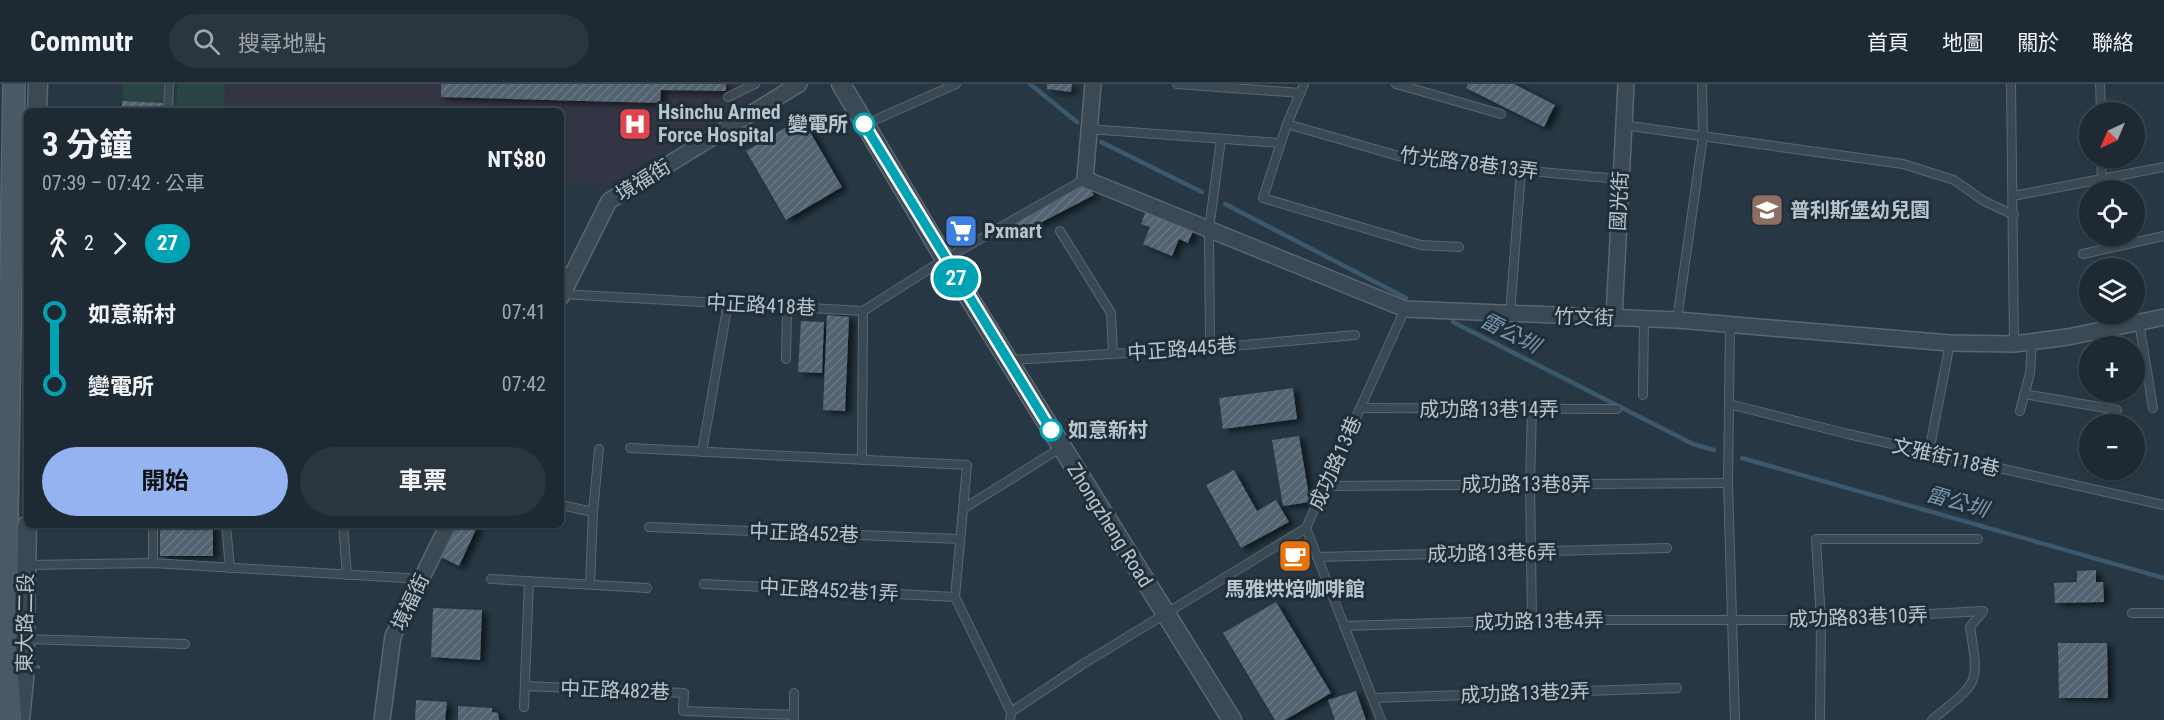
<!DOCTYPE html>
<html lang="zh-TW">
<meta charset="utf-8">
<style>
body{margin:0;font-family:"Roboto Condensed","Noto Sans TC",sans-serif;background:#2a363f;color:#f1f3f6;height:100vh;display:flex;flex-direction:column;font-size:22px;white-space:nowrap}
*{box-sizing:border-box;margin:0}
p{font-size:20px;color:#a0a7ac}
.icon{flex:none;width:33px;height:33px;fill:none;stroke:currentColor;stroke-width:2;stroke-linecap:round;stroke-linejoin:round}
.map{position:relative;flex:1;overflow:hidden}
.drawer{position:absolute;left:24px;top:24px;width:540px;height:420px;display:flex;flex-direction:column;background:#1d2a33;border-radius:9px;box-shadow:0 2px 4px #0004,0 0 0 2px #3b464e}
.drawer>*{flex:none}
.badge{padding:0 12px;border-radius:20px;font-size:21px;line-height:39px}
.needle{width:39px;rotate:224deg}
.buttons{position:absolute;left:2079px;top:18px;display:grid;gap:12px}
.buttons a{display:grid;place-items:center;width:66px;height:66px;border-radius:50%;background:#1d2a33;box-shadow:0 2px 4px #0004,0 0 0 2px #3b464e;font-size:30px}
.map>.badge{position:absolute;translate:-50% -50%;box-shadow:0 0 0 3px #fff}
.legs{display:flex;align-items:center;gap:9px;height:66px;padding:0 18px;font-size:20px}
.legs p{margin-inline-start:auto}
.headline{display:flex;align-items:center;justify-content:space-between;height:102px;padding:0 18px}
h1{font-size:33px;font-weight:700;line-height:45px}
.cta{display:flex;gap:12px;margin-top:auto;padding:12px 18px}
.cta a{flex:1;height:69px;border-radius:36px;background:#95b2f1;color:#111;font-size:24px;font-weight:700;line-height:69px;text-align:center}
.cta a+a{background:#2a363f;color:#f1f3f6}
ul{padding:0 18px;list-style:none}
li{display:flex;align-items:center;gap:21px;height:72px;font-size:22px}
li i{display:grid;place-items:center;width:9px;height:100%;margin:0 8px;background:currentColor}
li i::after{content:'';width:15px;height:15px;margin:-8px;border:4px solid;border-radius:50%;background:#1d2a33}
li p{margin-inline-start:auto}
li:first-child i{background:linear-gradient(#0000 50%,currentColor 0)}
li:last-child i{background:linear-gradient(currentColor 50%,#0000 0)}
header{display:flex;align-items:center;gap:36px;box-sizing:border-box;height:84px;padding:0 30px;background:#1d2a33;border-bottom:2px solid #3b464e}
header strong{font-size:28px}
nav{display:flex;gap:33px;margin-inline-start:auto;font-size:21px}
.search{width:420px;height:54px;background:#2a363f;display:flex;align-items:center;gap:15px;box-sizing:border-box;padding:0 21px;border-radius:33px;color:#a0a7ac;font-size:22px}
.map>svg:first-child{display:block}
</style>
<header>
<strong>Commutr</strong>
<div class="search"><svg class="icon" aria-label="search" viewBox="0 0 24 24"><circle cx="10" cy="10" r="6"/><path d="M15 15l6 6"/></svg>搜尋地點</div>
<nav><a>首頁</a><a>地圖</a><a>關於</a><a>聯絡</a></nav>
</header>
<div class="map">
<svg width="2164" height="636" viewBox="0 0 2164 636">
<defs>
<pattern id="building-hatch" width="6" height="6" patternUnits="userSpaceOnUse" patternTransform="scale(1.5)"><rect width="6" height="6" fill="#526371"/><path d="M-1 1l2-2M0 6l6-6M5 7l2-2" fill="none" stroke="#697884"/></pattern>
<filter id="shadow"><feDropShadow dx="5.5" dy="3" stdDeviation="3" flood-color="#0009"/></filter>
</defs>
<rect width="100%" height="100%" fill="#273844"/>
<polygon fill="#333444" points="177,0 772,0 610,101 561,98 561,27 176,27"/>
<g fill="#294544">
<polygon points="123,0 163,0 162,27 122,27"/>
<polygon points="177,0 225,0 224,27 176,27"/>
</g>
<g fill="none" stroke-linecap="round" stroke-linejoin="round">
<g stroke="#3c586d" stroke-width="4.5">
<polyline points="1030,0 1077,38"/>
<polyline points="1101,58 1202,108"/>
<polyline points="1225,120 1406,214"/>
<polyline points="1453,238 1693,360 1714,366"/>
<polyline points="1742,374 2164,494"/>
</g>
</g>
<g fill="url(#building-hatch)" filter="url(#shadow)">
<polygon points="441,0 726,0 726,7 661,6 660,19 441,13"/>
<polygon points="1047,0 1072,0 1071,8 1047,5"/>
<polygon points="1468,0 1514,0 1555,21 1544,43 1466,4"/>
<polygon points="122,17 163,19 162,27 122,27"/>
<polygon points="802,34 842,103 786,136 746,67"/>
<polygon points="1088,99 1094,111 1015,152 1008,141"/>
<polygon points="1146,127 1193,147 1188,159 1179,155 1172,172 1143,160 1150,143 1141,140"/>
<polygon points="827,231 849,233 845,327 823,326"/>
<polygon points="801,237 824,238 822,289 798,288"/>
<polygon points="1293,304 1297,335 1223,345 1219,314"/>
<polygon points="1299,352 1310,418 1283,422 1272,356"/>
<polygon points="1234,386 1257,427 1276,416 1289,438 1241,464 1206,401"/>
<rect x="160" y="441" width="53" height="31"/>
<polygon points="453,441 478,441 459,482 439,472"/>
<polygon points="2096,486 2096,498 2103,498 2104,518 2055,519 2054,499 2077,498 2077,487"/>
<polygon points="1276,518 1331,609 1285,636 1275,636 1223,549"/>
<polygon points="433,524 482,526 480,576 431,573"/>
<polygon points="2058,559 2107,559 2108,614 2059,614"/>
<polygon points="1356,607 1366,636 1335,636 1328,616"/>
<polygon points="416,616 447,618 445,636 415,636"/>
<polygon points="458,622 492,624 492,628 498,629 499,636 458,636"/>
</g>
<g fill="none" stroke-linecap="round" stroke-linejoin="round">
<g stroke="#5a6771" stroke-width="10">
<g id="service">
<polyline points="1177,0 1301,9"/>
<polyline points="1304,0 1287,40 1263,114 1421,161 1459,163"/>
<polyline points="1396,0 1501,30"/>
<polyline points="2011,0 2014,260"/>
<polyline points="2100,0 2101,28"/>
<polyline points="728,13 755,0"/>
<polyline points="168,27 169,0"/>
<polyline points="866,40 956,0"/>
<polyline points="1287,40 1416,77 1619,95"/>
<polyline points="1623,41 1903,80 1954,96 1984,117 2014,131"/>
<polyline points="1089,45 1280,59"/>
<polyline points="2101,74 2102,96"/>
<polyline points="2013,112 2164,83"/>
<polyline points="1060,147 1111,229 1113,270"/>
<polyline points="2083,170 2164,152"/>
<polyline points="562,210 863,227 945,175 1085,95"/>
<polyline points="1510,230 1521,87"/>
<polyline points="1677,236 1703,52 1702,0"/>
<polyline points="2139,238 2153,324"/>
<polyline points="1730,239 1728,399 1735,636"/>
<polyline points="1210,264 1209,145 1221,55"/>
<polyline points="786,275 787,223"/>
<polyline points="1010,276 1210,264 1355,251"/>
<polyline points="2024,310 2117,326"/>
<polyline points="1643,311 1644,234"/>
<polyline points="1729,320 1848,350 2164,421"/>
<polyline points="1360,324 1617,325"/>
<polyline points="1532,326 1530,400 1532,536"/>
<polyline points="2020,327 2030,289 2032,259"/>
<polyline points="630,364 967,381 963,425"/>
<polyline points="702,368 728,219"/>
<polyline points="1929,368 1950,259"/>
<polyline points="862,376 863,227"/>
<polyline points="1325,402 1728,399"/>
<polyline points="561,421 593,428"/>
<polyline points="226,441 230,484"/>
<polyline points="343,441 347,491"/>
<polyline points="649,443 960,455"/>
<polyline points="1317,473 1667,464"/>
<polyline points="153,479 153,441"/>
<polyline points="27,481 153,479 421,495"/>
<polyline points="491,495 647,504"/>
<polyline points="590,500 593,428 599,365"/>
<polyline points="704,500 955,513"/>
<polyline points="2132,529 2164,529"/>
<polyline points="1344,542 1532,536 1821,536 1983,527"/>
<polyline points="25,555 185,560"/>
<polyline points="525,602 684,609 683,627 794,631"/>
<polyline points="794,609 794,636"/>
<polyline points="1373,614 1677,604"/>
<polyline points="524,623 529,497"/>
<polyline points="1011,628 955,513 963,425 1062,363"/>
<polyline points="1010,636 1011,628 1083,580 1306,444"/>
<polyline points="1381,636 1306,444 1405,225"/>
<polyline points="1820,636 1821,536 1816,455 1978,455"/>
<path d="M1932,636C1978,597 1980,604 1970,543L1983,527"/>
</g>
</g>
<g stroke="#5a6771" stroke-width="18">
<g id="minor">
<polyline points="1093,0 1085,95 1405,225 1677,236 1950,259 2014,260 2068,253 2164,233"/>
<polyline points="561,213 609,117 799,0"/>
<polyline points="1614,234 1626,0"/>
<polyline points="382,636 393,552 448,441"/>
</g>
</g>
<g stroke="#5a6771" stroke-width="21">
<g id="tertiary">
<polyline points="841,0 945,175 1232,636"/>
<polyline points="37,27 38,0"/>
<polyline points="20,636 24,595 27,441"/>
</g>
</g>
<g stroke="#5a6771" stroke-width="24">
<polyline id="secondary" points="11,636 5,562 14,0"/>
</g>
<use href="#service" stroke="#3b4954" stroke-width="8"/>
<use href="#minor" stroke="#3b4954" stroke-width="15"/>
<use href="#tertiary" stroke="#3b4954" stroke-width="18"/>
<use href="#secondary" stroke="#495967" stroke-width="21"/>
<polyline stroke="#476160" stroke-width="3" stroke-dasharray="4.5 4.5" stroke-linecap="butt" points="0,580 40,583"/>
</g>
<g fill="none" stroke-linecap="round" stroke-linejoin="round">
<g stroke="#fff" stroke-width="14">
<polyline id="line-1" points="864,40 1051,346"/>
</g>
<use href="#line-1" stroke="#00a3b4" stroke-width="9"/>
</g>
<defs>
<g id="hospital-square" transform="scale(1.725)"><rect x="-9" y="-9" width="18" height="18" rx="4" fill="#e0444e" stroke="#202e39"/><path d="M-5-5h3v3.5h4V-5h3V5h-3V1.5h-4V5h-3Z" fill="#fff"/></g>
<g id="school-square" transform="scale(1.725)"><rect x="-9" y="-9" width="18" height="18" rx="4" fill="#8d6e63" stroke="#202e39"/><path d="M0-5L7-2L0 1L-7-2ZM-4 1L0 2.5L4 1V4Q0 6-4 4Z" fill="#fff"/></g>
<g id="supermarket-square" transform="scale(1.725)"><rect x="-9" y="-9" width="18" height="18" rx="4" fill="#3f7fe0" stroke="#202e39"/><path d="M-6-5.5h2.5l.6 2H6L4.5 2H-2.5L-4.4-4H-6ZM-1.5 3.2a1.3 1.3 0 1 0 .1 0ZM3 3.2a1.3 1.3 0 1 0 .1 0Z" fill="#fff"/></g>
<g id="cafe-square" transform="scale(1.725)"><rect x="-9" y="-9" width="18" height="18" rx="4" fill="#e8710a" stroke="#202e39"/><path d="M-5.5-4.5H6V0H3Q3 3.5 0 3.5H-2.5Q-5.5 3.5-5.5 0ZM3-3.2v2h1.7v-2ZM-6 4.5H4V6H-6Z" fill="#fff"/></g>
</defs>
<g fill-rule="evenodd">
<use href="#hospital-square" x="635" y="40"/>
<use href="#school-square" x="1767" y="126"/>
<use href="#supermarket-square" x="961" y="147"/>
<use href="#cafe-square" x="1295" y="472"/>
</g>
<g fill="#fff" stroke="#00a3b4" stroke-width="3">
<circle cx="864" cy="40" r="10"/>
<circle cx="1051" cy="346" r="10"/>
</g>
<g text-anchor="middle" stroke-width="6" stroke-linejoin="round" paint-order="stroke">
<g font-size="20" font-weight="bold" fill="#b9c4cd" stroke="#202e39" text-anchor="start">
<text x="658" y="35">Hsinchu Armed<tspan x="658" dy="23">Force Hospital</tspan></text>
<text x="1790" y="133">普利斯堡幼兒園</text>
<text x="984" y="154">Pxmart</text>
<text x="1295" y="512" text-anchor="middle">馬雅烘焙咖啡館</text>
</g>
<g font-size="20" font-weight="bold" fill="#b9c4cd" stroke="#202e39" text-anchor="end">
<text x="848" y="47">變電所</text>
<text x="1068" y="353" text-anchor="start">如意新村</text>
</g>
<g font-size="20" fill="#b9c4cd" stroke="#202e39">
<text transform="translate(1469 79) rotate(7)" y="7">竹光路78巷13弄</text>
<text transform="translate(643 96) rotate(-32)" y="7">境福街</text>
<text transform="translate(1619 117) rotate(-87)" y="7">國光街</text>
<text transform="translate(761 221) rotate(3)" y="7">中正路418巷</text>
<text transform="translate(1584 233) rotate(2)" y="7">竹文街</text>
<text transform="translate(1182 265) rotate(-4)" y="7">中正路445巷</text>
<text x="1489" y="332">成功路13巷14弄</text>
<text transform="translate(1946 373) rotate(13)" y="7">文雅街118巷</text>
<text transform="translate(1335 379) rotate(-66)" y="7">成功路13巷</text>
<text x="1526" y="407">成功路13巷8弄</text>
<text transform="translate(1110 441) rotate(58)" y="7">Zhongzheng Road</text>
<text transform="translate(804 449) rotate(2)" y="7">中正路452巷</text>
<text transform="translate(1492 469) rotate(-1)" y="7">成功路13巷6弄</text>
<text transform="translate(829 506) rotate(3)" y="7">中正路452巷1弄</text>
<text transform="translate(410 518) rotate(-64)" y="7">境福街</text>
<text transform="translate(1858 533) rotate(-2)" y="7">成功路83巷10弄</text>
<text transform="translate(1539 537) rotate(-1)" y="7">成功路13巷4弄</text>
<text transform="translate(25 539) rotate(-89)" y="7">東大路二段</text>
<text transform="translate(615 606) rotate(2)" y="7">中正路482巷</text>
<text transform="translate(1525 609) rotate(-2)" y="7">成功路13巷2弄</text>
</g>
<g font-size="21" font-style="italic" fill="#7898b1" stroke="#202e39">
<text transform="translate(1510 249) rotate(27)" y="7">雷公圳</text>
<text transform="translate(1957 418) rotate(16)" y="7">雷公圳</text>
</g>
</g>
</svg>
<div class="buttons">
<a><svg class="needle" viewBox="-14 -14 28 28"><path d="M0-13l5 13h-10z" fill="#e53935"/><path d="M0 13l5-13h-10z" fill="#a0a7ac"/></svg></a>
<a><svg class="icon" aria-label="locate" viewBox="0 0 24 24"><circle cx="12" cy="12" r="6"/><path d="M12 2v4M12 18v4M2 12h4M18 12h4"/></svg></a>
<a><svg class="icon" aria-label="layers" viewBox="0 0 24 24"><path d="M12 4l9 5-9 5-9-5zM3 14l9 5 9-5"/></svg></a>
<a>+</a>
<a>−</a>
</div>
<b class="badge" style="left:956px;top:194px;background:#00a3b4;color:#fff">27</b>
<section class="drawer">
<div class="headline"><div><h1>3 分鐘</h1><p>07:39 – 07:42 · 公車</p></div><b>NT$80</b></div>
<div class="legs"><svg class="icon" aria-label="walk" viewBox="0 0 24 24"><circle cx="13" cy="4" r="2"/><path d="M13 8l-2 6 4 7M11 14l-3 7M7 12l3-4h3l4 4"/></svg>2<svg class="icon" aria-label="forward" viewBox="0 0 24 24"><path d="M9 5l7 7-7 7"/></svg><b class="badge" style="background:#00a3b4;color:#fff">27</b></div>
<ul>
<li><i style="color:#00a3b4"></i><b>如意新村</b><p>07:41</p></li>
<li><i style="color:#00a3b4"></i><b>變電所</b><p>07:42</p></li>
</ul>
<div class="cta"><a>開始</a><a>車票</a></div>
</section>
</div>
